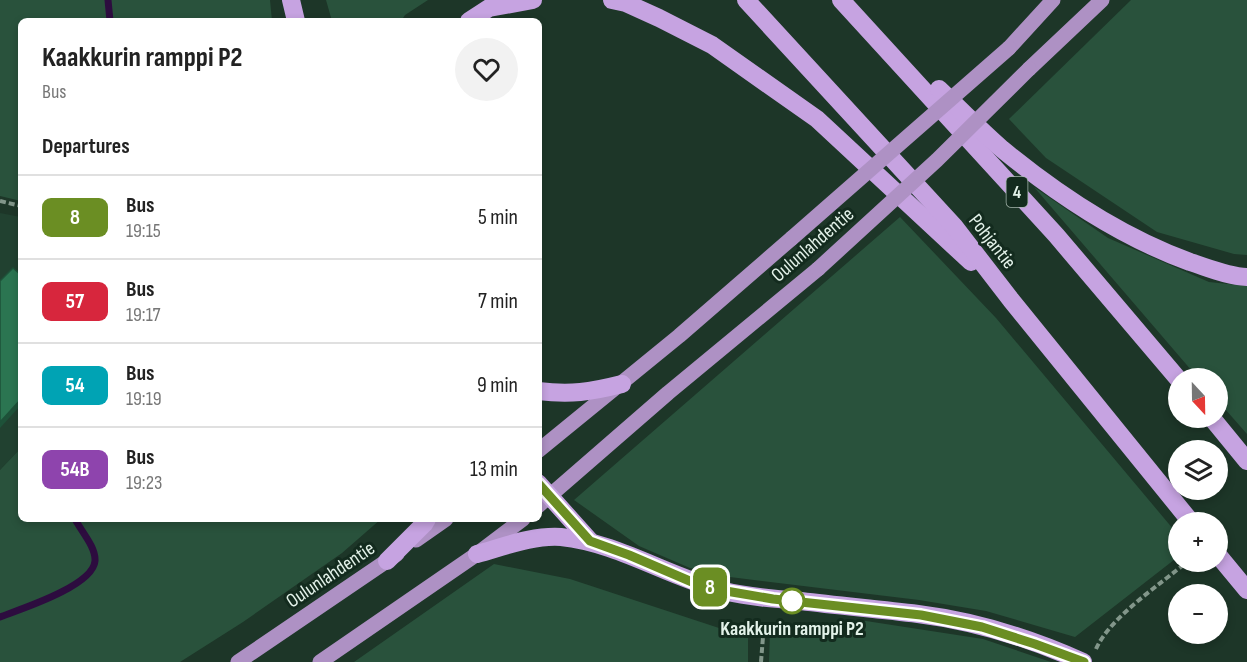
<!DOCTYPE html>
<meta charset="utf-8">
<style>
body{margin:0;font-family:"Sofia Sans Condensed",sans-serif;background:#f2f2f2;color:#222;height:100vh;display:flex;flex-direction:column;font-size:22px;white-space:nowrap}
*{box-sizing:border-box;margin:0}
p{font-size:20px;color:#767676}
.icon{flex:none;width:33px;height:33px;fill:none;stroke:currentColor;stroke-width:2;stroke-linecap:round;stroke-linejoin:round}
.map{position:relative;flex:1;overflow:hidden}
.panel{position:absolute;left:18px;top:18px;width:524px;height:504px;display:flex;flex-direction:column;background:#fff;border-radius:9px;box-shadow:0 3px 9px #0003}
.panel>*{flex:none}
.badge{padding:0 12px;border-radius:9px;font-size:21px;line-height:39px}
.needle{width:39px;rotate:158deg}
.tools{position:absolute;left:1168px;top:368px;display:grid;gap:12px}
.tools a{display:grid;place-items:center;width:60px;height:60px;border-radius:50%;background:#fff;box-shadow:0 3px 9px #0003;font-size:30px}
.map>.badge{position:absolute;translate:-50% -50%;box-shadow:0 0 0 3px #fff}
h2{padding:0 24px;font-size:22px;line-height:54px}
.round{display:grid;place-items:center;flex:none;width:63px;height:63px;border-radius:32px;background:#f2f2f2}
.head{display:flex;align-items:center;justify-content:space-between;height:102px;padding:0 24px}
h1{font-size:28px;font-weight:700;line-height:45px}
ul{padding:0;list-style:none}
li{display:flex;align-items:center;gap:18px;height:84px;padding:0 24px;border-top:2px solid #e0e0e0}
li div{flex:1}
li b{display:block;font-size:22px}
li em{font-style:normal}
li .badge{min-width:66px;font-weight:700;text-align:center}
.map>svg:first-child{display:block}
</style>
<div class="map">
<svg width="1247" height="662" viewBox="0 0 1247 662">
<rect width="100%" height="100%" fill="#1d3628"/>
<polygon fill="#214130" points="0,213 21,217 21,448 0,470"/>
<g fill="#29523c">
<polygon points="0,0 270,0 272,21 21,21 21,201 0,196"/>
<polygon points="326,0 428,0 405,15 401,21 332,21"/>
<polygon points="1131,0 1247,0 1247,255 1234,254 1157,232 1046,158 1009,119"/>
<polygon points="1034,187 1108,238 1209,282 1247,286 1247,434 1218,401 1218,378 1198,378"/>
<polygon points="900,217 996,318 1179,536 1179,556 1075,637 986,611 919,600 730,577 690,568 639,546 574,500"/>
<polygon points="21,448 21,519 381,519 342,553 243,622 180,662 0,662 0,470"/>
<polygon points="494,564 570,579 722,629 748,634 748,662 354,662"/>
<polygon points="866,621 983,639 1051,662 769,662 770,631 807,636 813,623"/>
</g>
<g fill="none" stroke-linecap="round" stroke-linejoin="round">
<g stroke="#2d0c3f" stroke-width="7">
<polyline points="108,0 110,21"/>
<path d="M0,617C21,609 93,586 95,561C96,547 81,531 75,519"/>
</g>
<g stroke="#82968a" stroke-width="4" stroke-dasharray="6 3" stroke-linecap="butt">
<polyline points="0,201 21,206"/>
<path d="M1096,649C1110,617 1161,584 1188,561"/>
<polyline points="761,662 764,624"/>
</g>
<g stroke="#ae91c4" stroke-width="15">
<polyline points="1009,48 1053,0"/>
<polyline points="1029,69 1102,0"/>
<polyline points="538,451 679,336 792,238"/>
<polyline points="538,506 668,393 818,269"/>
<polyline points="416,540 446,519"/>
<polyline points="238,662 397,554"/>
<polyline points="320,662 477,554 523,519"/>
</g>
<g stroke="#c6a3e1" stroke-width="18">
<polyline points="291,0 296,21"/>
<polyline points="612,0 626,3 659,18 712,45 817,119 971,262"/>
<polyline points="746,0 954,226 1011,300 1191,522"/>
<polyline points="841,0 1056,235 1179,380"/>
<polyline points="469,21 489,8 533,0"/>
<path d="M939,89C960,109 980,130 1002,149C1058,195 1121,237 1190,262C1209,268 1227,276 1247,277"/>
<path d="M538,391C571,395 590,392 622,384"/>
<polyline points="1211,417 1247,461"/>
<polyline points="538,483 590,541"/>
<path d="M477,554C503,547 533,535 561,537C619,543 668,577 724,591C749,597 775,599 801,601C840,606 879,609 918,614C974,621 1032,639 1083,662"/>
<polyline points="1218,555 1247,590"/>
<polyline points="387,561 424,524 427,519"/>
</g>
<g stroke="#ae91c4" stroke-width="15">
<polyline points="792,238 1009,48"/>
<polyline points="818,269 937,160 1029,69"/>
</g>
</g>
<polygon fill="#1e5239" points="21,399 21,405 0,428 0,422"/>
<polygon fill="#2b7551" stroke="#1e5239" stroke-width="1.5" points="13,268 21,275 21,399 0,422 0,281"/>
<g fill="none" stroke-linecap="round" stroke-linejoin="round">
<g stroke="#fff" stroke-width="14">
<polyline id="line" points="538,483 590,541 629,555 692,582 726,591 773,599 921,615 982,627 1035,644 1084,662"/>
</g>
<use href="#line" stroke="#6b8e23" stroke-width="9"/>
</g>
<circle fill="#fff" stroke="#6b8e23" stroke-width="3" cx="792" cy="601" r="12"/>
<g text-anchor="middle" stroke-width="6" stroke-linejoin="round" paint-order="stroke">
<rect fill="#132b1e" stroke="#a5b6ac" stroke-width="1.5" x="1006.5" y="177" width="21" height="30" rx="4.5"/>
<g font-size="18" font-weight="bold" fill="#e3f2e9">
<text x="1017" y="198">4</text>
</g>
<g font-size="20" fill="#e3f2e9" stroke="#132b1e">
<text transform="translate(993 241) rotate(52)" y="7">Pohjantie</text>
<text transform="translate(812 244) rotate(-41)" y="7">Oulunlahdentie</text>
<text transform="translate(330 574) rotate(-34)" y="7">Oulunlahdentie</text>
</g>
<g font-size="20" font-weight="bold" fill="#e3f2e9" stroke="#132b1e">
<text x="792" y="635">Kaakkurin ramppi P2</text>
</g>
</g>
</svg>
<div class="tools">
<a><svg class="needle" viewBox="-14 -14 28 28"><path d="M0-13l5 13h-10z" fill="#e53935"/><path d="M0 13l5-13h-10z" fill="#767676"/></svg></a>
<a><svg class="icon" aria-label="layers" viewBox="0 0 24 24"><path d="M12 4l9 5-9 5-9-5zM3 14l9 5 9-5"/></svg></a>
<a>+</a>
<a>−</a>
</div>
<b class="badge" style="left:710px;top:587px;background:#6b8e23;color:#fff">8</b>
<section class="panel">
<div class="head"><div><h1>Kaakkurin ramppi P2</h1><p>Bus</p></div><a class="round"><svg class="icon" aria-label="heart" viewBox="0 0 24 24"><path d="M12 20l-8-8c-3-5 5-10 8-4 3-6 11-1 8 4z"/></svg></a></div>
<h2>Departures</h2>
<ul>
<li><span class="badge" style="background:#6b8e23;color:#fff">8</span><div><b>Bus</b><p>19:15</p></div><em>5 min</em></li>
<li><span class="badge" style="background:#d7263d;color:#fff">57</span><div><b>Bus</b><p>19:17</p></div><em>7 min</em></li>
<li><span class="badge" style="background:#00a3b4;color:#fff">54</span><div><b>Bus</b><p>19:19</p></div><em>9 min</em></li>
<li><span class="badge" style="background:#8e44ad;color:#fff">54B</span><div><b>Bus</b><p>19:23</p></div><em>13 min</em></li>
</ul>
</section>
</div>
